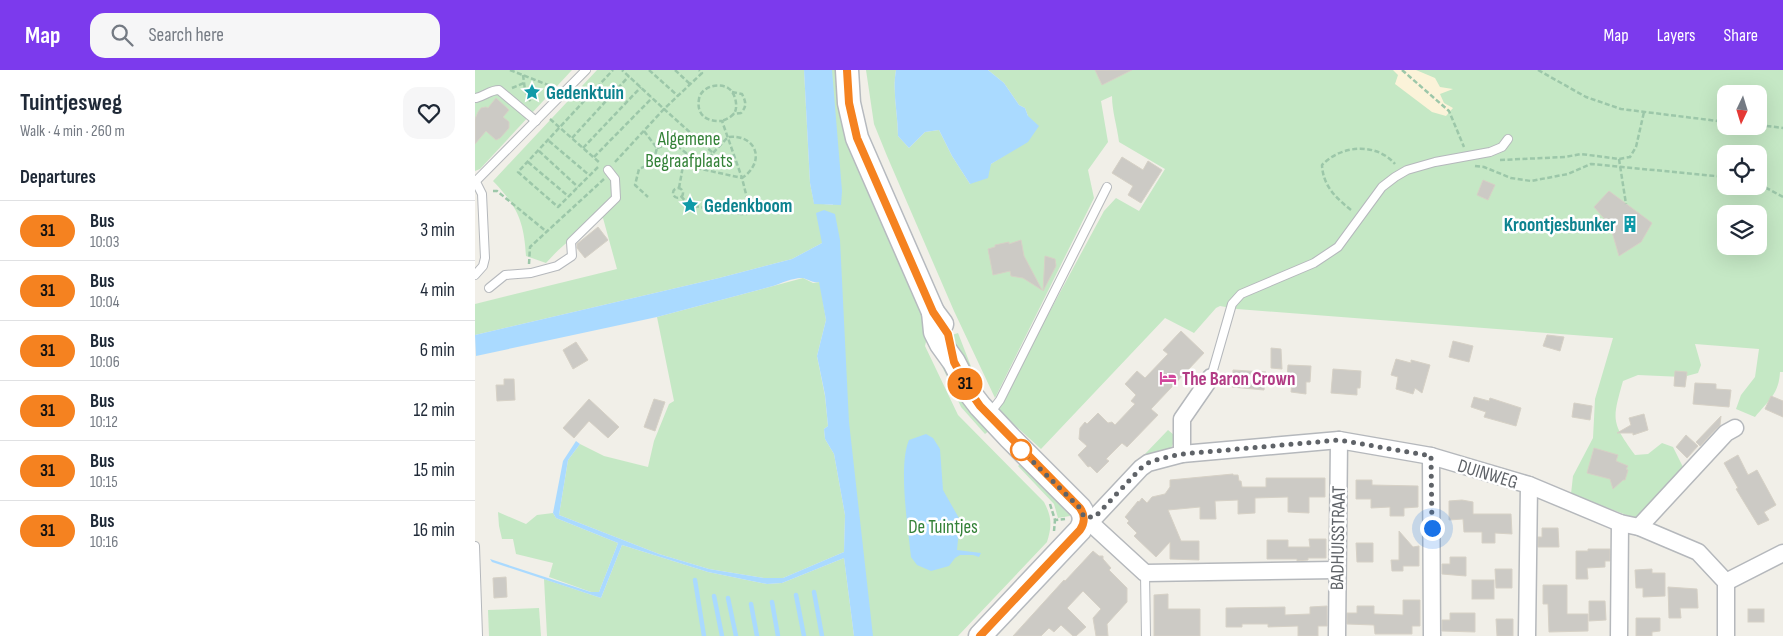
<!DOCTYPE html>
<meta charset="utf-8">
<style>
body{margin:0;font-family:"Sofia Sans Condensed",sans-serif;background:#f6f6f7;color:#1f2937;height:100vh;display:flex;flex-direction:column;font-size:19px;white-space:nowrap}
*{box-sizing:border-box;margin:0}
p{font-size:16px;color:#747a83}
.icon{flex:none;width:28px;height:28px;fill:none;stroke:currentColor;stroke-width:2;stroke-linecap:round;stroke-linejoin:round}
.map{position:relative;flex:1;overflow:hidden}
.sheet{display:flex;flex-direction:column;background:#fff;width:475px}
.sheet>*{flex:none}
.badge{padding:0 10px;border-radius:16px;font-size:18px;line-height:32px}
.needle{width:32px;rotate:184deg}
.buttons{position:absolute;left:1242px;top:15px;display:grid;gap:10px}
.buttons a{display:grid;place-items:center;width:50px;height:50px;border-radius:10px;background:#fff;box-shadow:0 5px 20px #0002;font-size:25px}
.you{position:absolute;width:25px;height:25px;margin:-12px;border:4px solid #fff;border-radius:50%;background:#1a73e8;box-shadow:0 0 0 8px #1a73e833}
.map>.badge{position:absolute;translate:-50% -50%;box-shadow:0 0 0 2px #fff}
h2{padding:0 20px;font-size:19px;line-height:45px}
.round{display:grid;place-items:center;flex:none;width:52px;height:52px;border-radius:15px;background:#f6f6f7}
.headline{display:flex;align-items:center;justify-content:space-between;height:85px;padding:0 20px}
h1{font-size:24px;font-weight:700;line-height:38px}
ul{padding:0;list-style:none}
li{display:flex;align-items:center;gap:15px;height:60px;padding:0 20px;border-top:1px solid #e0e1e3}
li div{flex:1}
li b{display:block;font-size:19px}
li em{font-style:normal}
li .badge{min-width:55px;font-weight:700;text-align:center}
header{display:flex;align-items:center;gap:30px;box-sizing:border-box;height:70px;padding:0 25px;background:#7c3aed;color:#fff}
header strong{font-size:24px}
nav{display:flex;gap:28px;margin-inline-start:auto;font-size:18px}
.search{width:350px;height:45px;background:#f6f6f7;display:flex;align-items:center;gap:12px;box-sizing:border-box;padding:0 18px;border-radius:15px;color:#747a83;font-size:19px}
main{display:flex;flex:1;min-height:0}
.map>svg:first-child{display:block}
</style>
<header>
<strong>Map</strong>
<div class="search"><svg class="icon" aria-label="search" viewBox="0 0 24 24"><circle cx="10" cy="10" r="6"/><path d="M15 15l6 6"/></svg>Search here</div>
<nav><a>Map</a><a>Layers</a><a>Share</a></nav>
</header>
<main>
<section class="sheet">
<div class="headline"><div><h1>Tuintjesweg</h1><p>Walk · 4 min · 260 m</p></div><a class="round"><svg class="icon" aria-label="heart" viewBox="0 0 24 24"><path d="M12 20l-8-8c-3-5 5-10 8-4 3-6 11-1 8 4z"/></svg></a></div>
<h2>Departures</h2>
<ul>
<li><span class="badge" style="background:#f58220;color:#111">31</span><div><b>Bus</b><p>10:03</p></div><em>3 min</em></li>
<li><span class="badge" style="background:#f58220;color:#111">31</span><div><b>Bus</b><p>10:04</p></div><em>4 min</em></li>
<li><span class="badge" style="background:#f58220;color:#111">31</span><div><b>Bus</b><p>10:06</p></div><em>6 min</em></li>
<li><span class="badge" style="background:#f58220;color:#111">31</span><div><b>Bus</b><p>10:12</p></div><em>12 min</em></li>
<li><span class="badge" style="background:#f58220;color:#111">31</span><div><b>Bus</b><p>10:15</p></div><em>15 min</em></li>
<li><span class="badge" style="background:#f58220;color:#111">31</span><div><b>Bus</b><p>10:16</p></div><em>16 min</em></li>
</ul>
</section>
<div class="map">
<svg width="1308" height="566" viewBox="0 0 1308 566">
<rect width="100%" height="100%" fill="#f1efe8"/>
<g fill="#c5e8c5" fill-rule="evenodd">
<polygon points="0,0 97,0 5,99 0,101"/>
<path d="M122,0H329L335,113L339,133L358,135L357,0H364L455,255L450,276L483,345L569,432C577,447 577,456 572,472L483,566H396L347,173L317,189L244,208L0,265V234L142,199L128,148C106,160 88,174 71,193L51,186C49,151 42,136 18,111Z"/>
<path d="M391,0H421C417,22 423,44 423,66L434,78L450,62L464,60L477,86L495,114L516,94L533,83L553,46L550,38L544,35L529,13L513,0H1308V302H1305C1304,324 1293,331 1280,347L1261,339L1266,325L1280,307L1284,279L1220,274L1226,295L1223,303L1208,307L1163,305L1148,311C1137,350 1136,352 1160,385L1173,384L1187,373L1198,377L1211,403L1162,449L1096,424L1098,406L1118,368L1120,329L1138,268L762,239L745,236L741,238L719,263L690,248L566,379L522,339L629,141L641,128L664,141L690,99L644,72C642,56 637,41 637,26L626,31L633,72L613,100L619,128L520,328L479,241L412,86L399,54ZM1251,24H1284V56H1251ZM1251,84H1284V116H1251ZM1251,144H1284V176H1251Z"/>
<polygon points="328,208 338,213 345,212 351,250 342,286 350,326 353,356 349,359 350,369 359,384 370,445 369,482 308,508 289,508 234,499 184,484 84,445 93,390 105,374 129,386 173,397 179,371 194,334 199,331 182,247"/>
<polygon points="483,263 497,299 511,326 506,326 487,290 477,265"/>
<polygon points="458,277 516,359 510,364 486,337"/>
<path d="M693,360L699,365C700,384 686,383 671,387L669,385Z"/>
<polygon points="548,392 594,441 595,446 583,448 579,434 543,396"/>
<polygon points="23,442 51,454 62,445 78,443 81,448 143,473 124,522 116,522 74,507 78,493 41,484 38,469 27,469 24,456"/>
<polygon points="147,475 233,502 292,514 307,513 369,488 379,566 72,566 69,509 126,528"/>
<polygon points="64,538 66,566 14,566 13,540"/>
</g>
<polygon fill="#fbf3d9" points="918,0 941,0 960,8 965,17 978,19 965,24 969,33 978,38 971,46 957,42 920,14 923,5"/>
<g fill="#aadaff">
<polygon points="329,0 357,0 367,121 366,135 339,134 335,113"/>
<path d="M421,0H513L529,13L544,35L550,38L553,46L564,56L553,72L516,94L513,108L495,114L477,86L464,60L450,62L434,78L423,66C423,44 417,22 421,0Z"/>
<path d="M349,140L360,144L365,170L374,352L398,566H379L369,488L307,513L292,514L233,502L147,475L126,528L17,492L15,489L116,522H124L143,473L81,448L78,443L88,391L101,371L105,374L93,390L84,445L184,484L234,499L289,508H308L369,482L370,445L359,384L350,369L349,359L353,356L350,325L342,286L351,250L344,212C337,213 335,210 328,208C320,207 306,213 298,216L182,247L1,286L0,265L244,208L317,189L347,173L341,143Z"/>
<path d="M451,364L458,368L465,379L468,420L485,450L482,480L506,483L504,487L498,485H485L480,488L474,496L456,501L442,495L436,487C433,457 423,396 434,370Z"/>
</g>
<g fill="none" stroke-linecap="round" stroke-linejoin="round">
<g stroke="#aadaff" stroke-width="4.5">
<polyline points="220,510 229,566"/>
<polyline points="339,522 347,566"/>
<polyline points="321,525 329,566"/>
<polyline points="239,526 247,566"/>
<polyline points="253,528 261,566"/>
<polyline points="297,532 303,566"/>
<polyline points="276,534 282,566"/>
</g>
</g>
<g fill="#cccac5" stroke="#d6d1c6">
<polygon points="620,0 657,0 627,15"/>
<polygon points="21,28 34,40 28,47 34,52 34,58 25,68 21,70 11,61 0,74 0,49 3,42 6,38 11,37 13,38"/>
<polygon points="647,87 668,100 673,91 687,100 666,133 653,125 658,116 637,103"/>
<polygon points="1008,110 1020,115 1013,130 1002,125"/>
<polygon points="1134,121 1177,153 1166,172 1144,186 1135,155 1119,137"/>
<polygon points="123,157 133,170 110,188 102,178 102,174"/>
<polygon points="546,170 549,186 567,220 548,208 536,206 535,201 518,205 513,179 520,177 520,175 534,172 534,174"/>
<polygon points="570,186 580,189 581,196 568,221"/>
<polygon points="706,261 729,283 676,339 683,345 652,377 647,373 631,389 634,391 622,403 615,396 613,397 603,385 612,376 604,369 605,358 610,352 612,354 623,343 633,353 637,352 640,355 660,334 656,331 661,325 650,314 662,301 670,308 693,284 688,280"/>
<polygon points="1072,265 1089,267 1085,281 1068,276"/>
<polygon points="978,271 998,276 994,292 974,287"/>
<polygon points="101,272 113,290 98,299 88,280"/>
<polygon points="796,278 806,279 807,299 796,298"/>
<polygon points="921,289 936,293 936,290 955,295 947,323 940,318 938,324 921,319 923,307 916,305"/>
<polygon points="813,295 836,296 835,312 831,312 831,324 816,322 817,308 812,308"/>
<polygon points="858,299 886,301 885,318 882,318 882,325 856,323"/>
<polygon points="758,300 791,302 789,320 757,317"/>
<polygon points="1200,301 1212,302 1210,317 1199,316"/>
<polygon points="29,309 39,309 40,330 22,331 21,315 29,315"/>
<polygon points="1220,313 1241,314 1241,319 1256,320 1254,337 1218,334"/>
<polygon points="1296,326 1308,331 1308,347 1290,339"/>
<polygon points="999,327 1014,331 1015,328 1046,338 1041,356 1009,347 1011,342 996,337"/>
<polygon points="114,329 144,357 133,368 114,351 99,368 88,358"/>
<polygon points="179,329 190,332 180,361 169,357"/>
<polygon points="1099,333 1117,336 1115,350 1097,347"/>
<polygon points="1169,344 1173,360 1158,365 1158,363 1142,363 1156,355 1154,348"/>
<polygon points="1246,346 1245,355 1225,376 1221,372"/>
<polygon points="1211,365 1223,376 1212,388 1201,377"/>
<polygon points="1119,378 1143,385 1141,391 1153,396 1151,399 1153,400 1150,410 1148,410 1138,419 1135,409 1112,403"/>
<polygon points="1263,385 1273,405 1282,400 1301,435 1289,442 1294,450 1283,455 1261,419 1263,418 1249,393"/>
<polygon points="758,404 758,405 763,405 764,411 766,411 767,417 791,417 791,408 850,408 850,427 834,427 834,443 813,442 813,427 780,428 780,443 763,444 763,430 740,431 741,449 725,449 725,437 693,440 706,471 724,471 724,490 695,489 695,472 681,487 659,466 662,463 652,453 654,451 650,447 663,431 664,432 667,428 672,433 677,427 690,424 695,417 695,410"/>
<polygon points="881,410 897,410 897,415 943,416 943,437 929,438 929,446 915,446 915,437 896,438 896,429 881,429"/>
<polygon points="987,430 998,432 998,444 1036,444 1037,464 1020,463 1020,473 1007,473 1007,462 989,462 988,449 974,450 974,431"/>
<polygon points="1067,458 1083,458 1084,477 1063,477 1063,467 1067,467"/>
<polygon points="924,461 938,477 944,476 944,496 928,496 928,501 917,501 916,490 924,490"/>
<polygon points="834,469 851,469 851,488 833,488 833,490 822,491 822,489 792,489 792,470 813,470 813,477 835,477"/>
<polygon points="881,473 898,473 898,492 882,492"/>
<polygon points="1113,479 1135,479 1135,491 1130,491 1130,497 1112,498 1113,509 1101,509 1101,481 1113,481"/>
<polygon points="618,481 624,486 628,486 628,489 636,498 634,500 652,518 652,532 632,554 633,566 621,566 618,548 626,539 608,521 592,538 611,557 601,566 598,566 586,555 579,562 574,558 566,566 538,566 589,510 590,511"/>
<polygon points="975,487 991,487 991,506 967,504 967,494 975,494"/>
<polygon points="1020,499 1037,499 1037,518 1021,518"/>
<polygon points="1177,499 1177,503 1190,503 1190,526 1168,527 1168,518 1161,518 1160,500"/>
<polygon points="31,507 32,527 19,528 18,508"/>
<rect x="997" y="510" width="22" height="19"/>
<polygon points="1068,515 1092,515 1092,544 1113,544 1113,561 1074,562 1073,534 1068,534"/>
<polygon points="1193,517 1222,519 1223,538 1205,538 1206,548 1194,548"/>
<polygon points="693,524 693,539 725,539 725,566 679,566 679,525"/>
<polygon points="928,530 945,530 945,556 937,556 937,564 900,564 899,555 872,554 872,543 882,543 882,536 899,536 899,544 928,545"/>
<polygon points="1114,531 1130,531 1131,550 1114,551"/>
<polygon points="852,536 852,556 843,556 843,566 823,566 823,556 793,557 793,554 767,554 767,557 751,557 751,538 810,537 810,545 835,544 835,537"/>
<rect x="1273" y="539" width="16" height="13"/>
<polygon points="975,543 1000,543 1000,562 967,561 967,550 975,550"/>
<polygon points="1161,548 1185,548 1185,561 1177,562 1177,566 1161,566"/>
<polygon points="1021,549 1038,549 1038,566 1022,566"/>
</g>
<g fill="none" stroke-linecap="round" stroke-linejoin="round">
<g stroke="#b5b8bc" stroke-width="10">
<g id="lane">
<path d="M1,28C10,26 15,20 24,20L61,51"/>
<polyline points="0,112 111,0"/>
<polyline points="0,205 8,196 10,188 7,124 1,112"/>
<polyline points="14,218 30,205 56,203 82,196 97,186 96,172 141,128 140,109 133,100"/>
<polyline points="736,307 757,234 766,224 839,193 863,177 907,117 920,107 932,100 960,92 1015,82 1027,77 1033,69"/>
<polyline points="515,343 525,330 632,117"/>
<polyline points="0,476 3,566"/>
<polyline points="670,503 671,566"/>
</g>
</g>
<g stroke="#b5b8bc" stroke-width="19">
<g id="street">
<polyline points="707,384 707,349 736,307"/>
<polyline points="956,386 957,566"/>
<polyline points="609,447 620,447 666,398 673,393 707,384 864,370 956,386 1054,415 1145,453 1164,457 1223,482 1251,512 1251,566"/>
<polyline points="609,447 670,503 861,500"/>
<polyline points="1164,457 1251,363 1260,358"/>
<polyline points="1251,512 1308,483"/>
<polyline points="862,566 864,370"/>
<polyline points="1052,566 1054,415"/>
<polyline points="1144,566 1145,453"/>
</g>
</g>
<g stroke="#b6babf" stroke-width="25">
<g id="secondary">
<polyline points="372,0 374,33 382,68 458,242 467,254"/>
<path d="M458,242L460,262L466,274L479,292L495,323L505,336L535,368L605,438C610,445 610,453 605,460L505,566"/>
</g>
</g>
<g stroke="#9cc7a9" stroke-width="2.5" stroke-dasharray="5 2.5" stroke-linecap="butt">
<polyline points="35,0 73,15 79,19"/>
<polyline points="174,0 203,26"/>
<polyline points="200,0 215,14"/>
<polyline points="927,0 974,41 989,77"/>
<polyline points="1063,0 1111,27 1146,39 1251,52"/>
<polyline points="48,5 50,20 56,33"/>
<polyline points="37,18 49,13"/>
<path d="M257,22L267,24C271,32 272,36 266,43L258,44"/>
<polyline points="75,49 125,93"/>
<polyline points="1284,55 1308,58"/>
<polyline points="169,61 182,78 178,93 164,99 160,115 173,127"/>
<polyline points="97,68 154,6"/>
<polyline points="74,71 114,105"/>
<polyline points="108,78 166,17"/>
<path d="M182,78L198,72L211,83L208,95L267,108L247,51C233,52 221,46 224,29C226,17 243,12 253,18C260,22 263,35 260,42C257,47 252,49 247,51"/>
<polyline points="64,81 103,117"/>
<polyline points="119,87 177,28"/>
<polyline points="1144,89 1151,134"/>
<polyline points="1025,90 1090,87 1106,84 1144,89 1155,87 1161,77 1169,42"/>
<polyline points="53,92 93,126"/>
<polyline points="140,92 189,39 147,0"/>
<polyline points="1000,96 1009,97 1036,108 1056,111 1093,104 1116,94 1251,107"/>
<polyline points="123,97 83,137 43,102 138,0"/>
<polyline points="224,99 238,83 189,39 227,3 224,0"/>
<polyline points="1284,114 1308,127"/>
<polyline points="204,118 208,96"/>
<circle cx="203" cy="123" r="5"/>
<polyline points="18,121 22,121 72,162"/>
<polyline points="206,126 211,132 210,136 214,141 218,139 219,136 217,132 211,132"/>
<path d="M219,136L266,144H271L274,141V136L267,108C291,92 282,64 253,67L238,83"/>
<path d="M876,140C861,128 848,116 847,95C866,75 901,72 920,94"/>
<polyline points="54,194 55,177 129,109"/>
<polyline points="575,434 580,450 590,449"/>
<polyline points="579,461 580,450"/>
</g>
<use href="#lane" stroke="#fff" stroke-width="8"/>
<use href="#street" stroke="#fff" stroke-width="16"/>
<use href="#secondary" stroke="#fff" stroke-width="22"/>
</g>
<g fill="none" stroke-linecap="round" stroke-linejoin="round">
<g stroke="#fff" stroke-width="11">
<path id="line" d="M372,0L374,33L382,68L458,242L473,264L479,292L496,323L505,336L605,438C610,445 610,453 605,460L505,566"/>
</g>
<use href="#line" stroke="#f58220" stroke-width="8"/>
<polyline stroke="#5f6368" stroke-width="5" stroke-dasharray="0 9" points="546,380 605,438 609,447 620,447 666,398 673,393 684,389 707,384 864,370 956,386 957,458"/>
</g>
<defs>
<g id="sight-bare" transform="scale(1.35)"><path d="M0-6L1.8-2.2L6-1.7L2.9 1.2L3.7 5.4L0 3.3L-3.7 5.4L-2.9 1.2L-6-1.7L-1.8-2.2Z" fill="#0f9aa8" stroke="#fff" stroke-width="2.5" paint-order="stroke"/></g>
<g id="building-bare" transform="scale(1.35)"><path d="M-4-6H4V6H1V3H-1V6H-4ZM-2.5-4.3h1.7v1.8h-1.7ZM.8-4.3h1.7v1.8H.8ZM-2.5-1h1.7V.8h-1.7ZM.8-1h1.7V.8H.8Z" fill="#0f9aa8" stroke="#fff" stroke-width="2.5" paint-order="stroke"/></g>
<g id="hotel-bare" transform="scale(1.35)"><path d="M-6-4.5h1.5V1H6V5H4.5V3h-9V5H-6ZM-4 0a1.8 1.8 0 1 1 3.6 0ZM.5 0V-2.5h3Q6-2.5 6 0Z" fill="#d1479c" stroke="#fff" stroke-width="2.5" paint-order="stroke"/></g>
</defs>
<g fill-rule="evenodd">
<use href="#sight-bare" x="57" y="22"/>
<use href="#sight-bare" x="215" y="135"/>
<use href="#building-bare" x="1155" y="154"/>
<use href="#hotel-bare" x="693" y="308"/>
</g>
<circle fill="#fff" stroke="#f58220" stroke-width="2.5" cx="546" cy="380" r="10"/>
<g text-anchor="middle" stroke-width="5" stroke-linejoin="round" paint-order="stroke">
<g font-size="19" font-weight="bold" fill="#0d838f" stroke="#fff" text-anchor="start">
<text x="71" y="29">Gedenktuin</text>
<text x="229" y="142">Gedenkboom</text>
<text x="1141" y="161" text-anchor="end">Kroontjesbunker</text>
</g>
<g font-size="19" fill="#348238" stroke="#fff">
<text x="214" y="75">Algemene<tspan x="214" dy="22">Begraafplaats</tspan></text>
<text x="468" y="463">De Tuintjes</text>
</g>
<g font-size="19" font-weight="bold" fill="#b23c85" stroke="#fff" text-anchor="start">
<text x="707" y="315">The Baron Crown</text>
</g>
<g font-size="19" fill="#5f6368" stroke="#fff">
<text transform="translate(1013 403) rotate(17)" y="7">DUINWEG</text>
<text transform="translate(862 468) rotate(-89)" y="7">BADHUISSTRAAT</text>
</g>
</g>
</svg>
<div class="buttons">
<a><svg class="needle" viewBox="-14 -14 28 28"><path d="M0-13l5 13h-10z" fill="#e53935"/><path d="M0 13l5-13h-10z" fill="#747a83"/></svg></a>
<a><svg class="icon" aria-label="locate" viewBox="0 0 24 24"><circle cx="12" cy="12" r="6"/><path d="M12 2v4M12 18v4M2 12h4M18 12h4"/></svg></a>
<a><svg class="icon" aria-label="layers" viewBox="0 0 24 24"><path d="M12 4l9 5-9 5-9-5zM3 14l9 5 9-5"/></svg></a>
</div>
<div class="you" style="left:957px;top:458px"></div>
<b class="badge" style="left:490px;top:314px;background:#f58220;color:#111">31</b>
</div>
</main>
